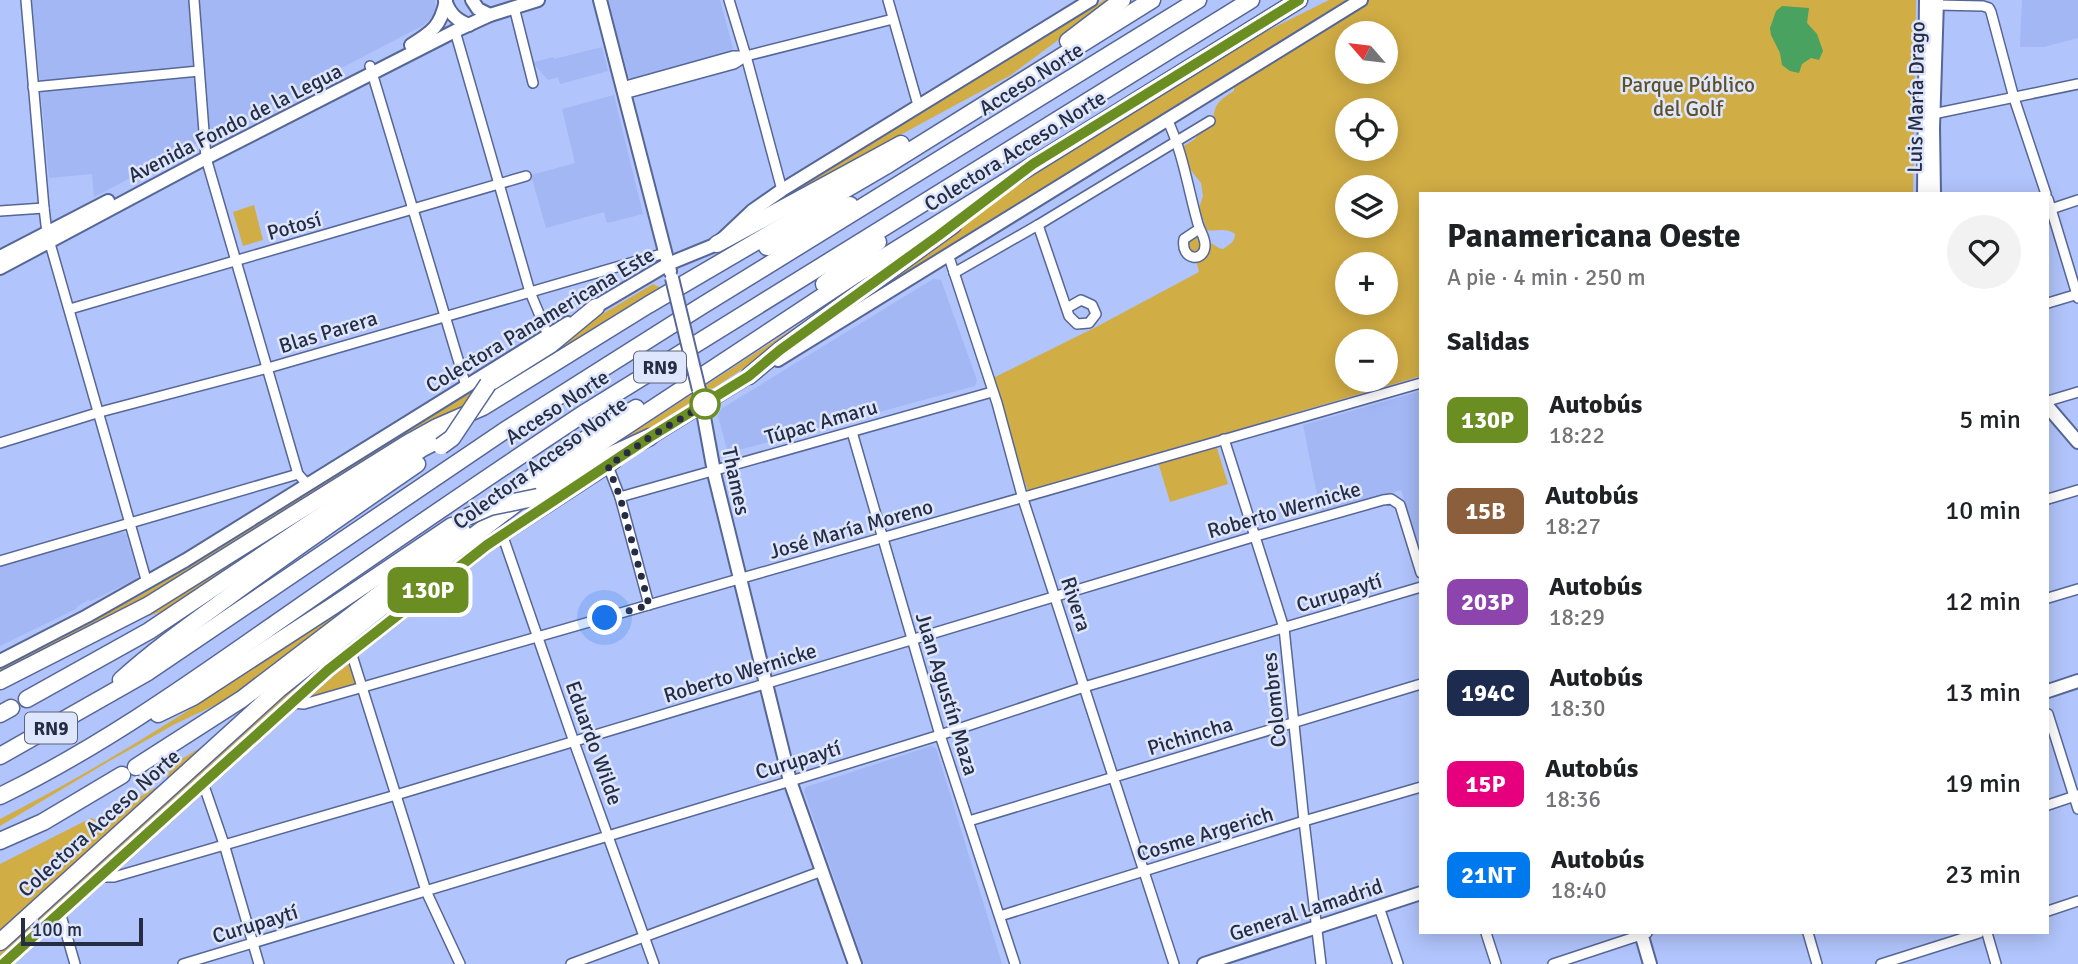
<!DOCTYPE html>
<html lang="es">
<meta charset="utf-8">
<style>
body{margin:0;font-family:Signika,sans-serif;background:#f2f2f2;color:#202124;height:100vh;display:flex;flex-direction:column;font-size:26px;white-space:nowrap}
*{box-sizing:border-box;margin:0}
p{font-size:23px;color:#757577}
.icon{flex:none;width:38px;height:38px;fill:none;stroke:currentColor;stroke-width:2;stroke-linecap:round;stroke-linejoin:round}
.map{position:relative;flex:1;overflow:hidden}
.details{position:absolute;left:1419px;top:192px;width:630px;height:742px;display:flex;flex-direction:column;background:#fff;border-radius:0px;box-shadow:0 4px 18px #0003}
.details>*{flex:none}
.badge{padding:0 14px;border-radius:10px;font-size:24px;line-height:46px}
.needle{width:46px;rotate:298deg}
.tools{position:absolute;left:1335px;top:21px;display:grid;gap:14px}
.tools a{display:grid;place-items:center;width:63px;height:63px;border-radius:50%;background:#fff;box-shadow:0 4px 18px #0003;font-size:35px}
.scale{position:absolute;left:21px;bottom:18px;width:122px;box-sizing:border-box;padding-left:7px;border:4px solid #262d43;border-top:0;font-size:19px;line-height:24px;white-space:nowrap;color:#262d43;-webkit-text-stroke:5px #dde6fd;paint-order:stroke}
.you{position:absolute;width:35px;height:35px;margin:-18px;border:5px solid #fff;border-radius:50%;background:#1a73e8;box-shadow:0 0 0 10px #1a73e833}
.map>.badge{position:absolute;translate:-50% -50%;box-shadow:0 0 0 4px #fff}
h2{padding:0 28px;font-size:26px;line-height:63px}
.round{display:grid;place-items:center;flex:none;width:74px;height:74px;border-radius:37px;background:#f2f2f2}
.headline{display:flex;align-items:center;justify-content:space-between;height:119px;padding:0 28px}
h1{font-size:33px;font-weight:700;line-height:52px}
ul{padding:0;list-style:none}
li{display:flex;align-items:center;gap:21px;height:91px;padding:0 28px}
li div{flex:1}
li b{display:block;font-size:26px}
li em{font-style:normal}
li .badge{min-width:77px;font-weight:700;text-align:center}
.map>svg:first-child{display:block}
</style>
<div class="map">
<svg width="2078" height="964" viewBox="0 0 2078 964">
<rect width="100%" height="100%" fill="#b1c4fb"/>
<g fill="#a2b7f4">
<polygon points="32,0 435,0 436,12 424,25 94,197 92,174 49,178"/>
<polygon points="607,0 720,0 733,48 731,52 633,80 629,77"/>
<polygon points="2022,0 2078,0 2078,38 2044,47 2020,47"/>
<polygon points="602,47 608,71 560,84 558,77 548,80 534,64 534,62 553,57 554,59"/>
<polygon points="614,95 643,214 607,223 604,212 546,228 531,175 575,163 562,109"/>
<polygon points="933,279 941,280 977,380 975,386 728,453 718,416 721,409"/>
<polygon points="1421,391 1421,552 1401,490 1321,514 1303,425"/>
<polygon points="121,532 126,534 138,575 136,579 91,601 88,600 78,606 76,609 0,646 0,567"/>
<polygon points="931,746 936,748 1002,964 864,964 804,791 806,787"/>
</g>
<g fill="#d1ad45" fill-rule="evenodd">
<polygon points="1104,0 1112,0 1011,75 778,201"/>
<polygon points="1329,0 1349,0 1033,194 819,328 999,196 1261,34"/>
<path d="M1369,0H1916L1913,194H1421V376L1028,491L989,380L1096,327L1199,272L1196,260L1183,253L1191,231L1219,248L1223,249C1229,245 1235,242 1235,234C1226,227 1216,232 1207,230L1199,208L1203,196L1201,183L1186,164L1187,157L1184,146L1195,139L1199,132L1207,128L1213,123C1214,104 1218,101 1234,91V86ZM1348,33H1386V72H1348ZM1348,110H1386V149H1348ZM1348,187H1386V226H1348ZM1348,264H1386V303H1348ZM1348,341H1386V380H1348Z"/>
<polygon points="254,205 263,240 243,246 233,212"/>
<path d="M916,248L799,331L714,388C695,388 690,406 677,415L581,467Z"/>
<polygon points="653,284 661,288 663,293 131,608 0,676 0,665 69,633 141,595 478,388"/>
<polygon points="495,407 171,608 132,622 414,446"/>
<polygon points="1213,446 1217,448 1228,484 1170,502 1158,462"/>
<polygon points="480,543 315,674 0,961 0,952 270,707 314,669 443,567 445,568"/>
<path d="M410,563L264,678L224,701L175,724L106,763L0,826V819C144,746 276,653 410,563Z"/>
<polygon points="349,661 356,686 305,698 306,696"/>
<polygon points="218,733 193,759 0,935 0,864 91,818 98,821 165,782 172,765 203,746"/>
</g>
<polygon fill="#4aa260" points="1782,6 1809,8 1807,23 1817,34 1823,51 1819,60 1811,58 1802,64 1799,73 1790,71 1782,65 1780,53 1771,35 1770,28 1776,11"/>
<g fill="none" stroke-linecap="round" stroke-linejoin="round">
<g stroke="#566697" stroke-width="12">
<g id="street">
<polyline points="26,0 44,208 47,233 147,583"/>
<polyline points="194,0 206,158 298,474 308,485"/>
<polyline points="729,0 746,56 782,190"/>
<polyline points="888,0 918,105"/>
<polyline points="1937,5 1983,6 1989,8 1991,12 2014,98 2046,194"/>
<polyline points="514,7 533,83"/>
<polyline points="455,31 530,292 548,335"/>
<polyline points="370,66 466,386"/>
<polyline points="33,87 199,71"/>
<polyline points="622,87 733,56 746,56 893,19"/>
<polyline points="624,94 734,64 745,57"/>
<polyline points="1933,114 2078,84"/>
<path d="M1167,119C1183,152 1188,189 1198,224C1200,231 1205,237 1205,245C1205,263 1180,261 1184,239L1199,229"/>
<polyline points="2048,199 2078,298"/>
<polyline points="2048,210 2078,200"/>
<polyline points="0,211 44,208"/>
<polyline points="1038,225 1069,316 1077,324 1089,323 1096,314 1092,305 1081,300 1067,308"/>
<polyline points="948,254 997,403 1023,499 1174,964"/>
<polyline points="954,273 1038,225 1210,121"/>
<polyline points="2048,303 2078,294"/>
<polyline points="70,309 526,176"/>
<polyline points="2048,401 2078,392"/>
<polyline points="852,432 940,735 1015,964"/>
<polyline points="1224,439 1284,628 1304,821 1321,964"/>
<polyline points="0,443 100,412 268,368 665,253"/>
<polyline points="608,466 620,497 649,605"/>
<polyline points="620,497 992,392"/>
<polyline points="2048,499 2078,490"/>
<polyline points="502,534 574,742 654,964"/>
<polyline points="0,561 298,474"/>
<polyline points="2048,598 2078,589"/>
<polyline points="351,652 426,891 460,964"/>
<polyline points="291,703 304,704 1421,383"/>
<polyline points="2048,714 2078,809"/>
<polyline points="203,783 224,844 259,964"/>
<polyline points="2048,805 2078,795"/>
<polyline points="969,821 1421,684"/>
<polyline points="99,877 114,877 396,795 1256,536 1383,500 1391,499 1400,505 1421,573"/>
<polyline points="1379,907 1398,964"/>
<polyline points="2048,911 2078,901"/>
<polyline points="60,912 75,964"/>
<polyline points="1000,916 1304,821 1421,787"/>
<polyline points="1486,933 1496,964"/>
<polyline points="1808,933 1817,964"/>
<polyline points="1987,933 1996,964"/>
<polyline points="183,964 804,777 940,735 1084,687 1421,587"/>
<polyline points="571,964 822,871"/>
<polyline points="1553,964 1647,933"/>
<polyline points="1881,964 1979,933"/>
</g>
</g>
<g stroke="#566697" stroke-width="16">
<g id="secondary">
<path d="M445,0C449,13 456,20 469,25"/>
<polyline points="472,0 478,9 490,15"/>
<polyline points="600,0 670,271"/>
<path d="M411,45C432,32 441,26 446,0"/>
<polyline points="1924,194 1926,0"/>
<polyline points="1934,194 1933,128 1937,0"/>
<polyline points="0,257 108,201"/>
<polyline points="0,268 206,158 455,31 490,15 538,0"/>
<polyline points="590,310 668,264 717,244 752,211 782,190 1091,0"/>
<polyline points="778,360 1361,0"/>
<polyline points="699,390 715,477 790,781 855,964"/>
<polyline points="2048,407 2078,442"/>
<polyline points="643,442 756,372"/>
<polyline points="0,661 87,616 186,560 568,323"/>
<polyline points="2048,691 2078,681"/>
<polyline points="1641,933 1650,964"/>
<polyline points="3,964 328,670 487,545 614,462"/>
<polyline points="1204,964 1421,893"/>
</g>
</g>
<g stroke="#566697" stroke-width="19">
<g id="highway">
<polyline points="1068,41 1122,0"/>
<polyline points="717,244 901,144"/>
<polyline points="767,247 850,205"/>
<polyline points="824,284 878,242"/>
<polyline points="749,376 780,350 953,225"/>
<polyline points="488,384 550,345 596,307"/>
<polyline points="538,497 613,454 650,437"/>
<polyline points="493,507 568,450 636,408"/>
<path d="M121,680C154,650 191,624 227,598C290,552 353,508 417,464"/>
<polyline points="0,681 147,606 408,443 437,427 483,407 648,305 889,164 1152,0"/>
<polyline points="27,699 149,631 421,449 452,433"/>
<polyline points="0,714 11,708"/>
<polyline points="158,714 193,697 336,604 452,526"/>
<polyline points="0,756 148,672 504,431 700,307 1198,0"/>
<polyline points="136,767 242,699 462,531"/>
<path d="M0,796C99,748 189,684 279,621C381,550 483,480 586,412L1251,0"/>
<polyline points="0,841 43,822 122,775"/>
<polyline points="0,942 279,689 416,580 561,469 852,277 1299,0"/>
</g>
</g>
<use href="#street" stroke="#fff" stroke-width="9"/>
<use href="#secondary" stroke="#fff" stroke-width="12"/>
<use href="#highway" stroke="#fff" stroke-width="16"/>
<g stroke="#566697" stroke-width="16" stroke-linecap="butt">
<polyline id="secondary-bridge" points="672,278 699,390"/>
</g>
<g stroke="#566697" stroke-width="19" stroke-linecap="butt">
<g id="highway-bridge">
<polyline points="441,446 452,438 488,384"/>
<polyline points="467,517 490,507 538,497"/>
</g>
</g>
<use href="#secondary-bridge" stroke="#fff" stroke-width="12"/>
<use href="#highway-bridge" stroke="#fff" stroke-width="16"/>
</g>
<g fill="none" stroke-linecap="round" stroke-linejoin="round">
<g stroke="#fff" stroke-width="16">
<polyline id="line" points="3,964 328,670 487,545 650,437 749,376 780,350 938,236 1033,164 1299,0"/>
</g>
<use href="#line" stroke="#6b8e23" stroke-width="10"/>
<polyline stroke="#262d43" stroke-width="7" stroke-dasharray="0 12.6" points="605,618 649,605 620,497 608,466 650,437 705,404"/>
</g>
<circle fill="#fff" stroke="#6b8e23" stroke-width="3.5" cx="705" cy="404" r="14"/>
<g text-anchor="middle" stroke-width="5" stroke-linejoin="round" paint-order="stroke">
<g fill="#dde6fd" stroke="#5d647b" stroke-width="2">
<rect x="634" y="351.5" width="52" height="31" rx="5"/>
<rect x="25" y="712.5" width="52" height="31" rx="5"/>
</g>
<g font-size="19" font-weight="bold" fill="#262d43">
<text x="660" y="374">RN9</text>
<text x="51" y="735">RN9</text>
</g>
<g font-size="21" fill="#262d43" stroke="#dde6fd">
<text transform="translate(1031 79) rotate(-32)" y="7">Acceso Norte</text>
<text transform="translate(1916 97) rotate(-89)" y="7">Luis María Drago</text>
<text transform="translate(235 123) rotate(-27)" y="7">Avenida Fondo de la Legua</text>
<text transform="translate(1015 151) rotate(-32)" y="7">Colectora Acceso Norte</text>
<text transform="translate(294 226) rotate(-16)" y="7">Potosí</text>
<text transform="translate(540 320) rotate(-31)" y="7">Colectora Panamericana Este</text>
<text transform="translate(328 332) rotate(-17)" y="7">Blas Parera</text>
<text transform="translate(557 407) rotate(-33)" y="7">Acceso Norte</text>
<text transform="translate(821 422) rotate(-16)" y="7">Túpac Amaru</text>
<text transform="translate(540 463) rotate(-36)" y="7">Colectora Acceso Norte</text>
<text transform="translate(736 481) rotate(78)" y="7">Thames</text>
<text transform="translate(1284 510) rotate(-16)" y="7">Roberto Wernicke</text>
<text transform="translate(851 529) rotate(-16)" y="7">José María Moreno</text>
<text transform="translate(1339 593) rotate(-17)" y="7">Curupaytí</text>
<text transform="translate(1076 604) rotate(72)" y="7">Rivera</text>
<text transform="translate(740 673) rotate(-17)" y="7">Roberto Wernicke</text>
<text transform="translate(947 694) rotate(73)" y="7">Juan Agustín Maza</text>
<text transform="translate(1274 700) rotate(-96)" y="7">Colombres</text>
<text transform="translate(1190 736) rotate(-17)" y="7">Pichincha</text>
<text transform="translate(594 743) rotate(70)" y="7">Eduardo Wilde</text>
<text transform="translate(798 760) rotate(-17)" y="7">Curupaytí</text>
<text transform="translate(99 823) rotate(-42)" y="7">Colectora Acceso Norte</text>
<text transform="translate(1205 834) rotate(-17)" y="7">Cosme Argerich</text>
<text transform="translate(1306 910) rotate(-18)" y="7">General Lamadrid</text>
<text transform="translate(255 924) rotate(-17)" y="7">Curupaytí</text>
</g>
<g font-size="21" fill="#605025" stroke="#dde6fd">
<text x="1688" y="92">Parque Público<tspan x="1688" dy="24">del Golf</tspan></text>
</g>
</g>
</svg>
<div class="tools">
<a><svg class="needle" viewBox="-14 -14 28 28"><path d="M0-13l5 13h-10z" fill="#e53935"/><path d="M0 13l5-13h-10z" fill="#757577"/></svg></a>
<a><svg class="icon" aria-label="locate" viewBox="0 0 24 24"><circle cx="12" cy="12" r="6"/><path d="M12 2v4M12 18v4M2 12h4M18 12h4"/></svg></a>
<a><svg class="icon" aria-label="layers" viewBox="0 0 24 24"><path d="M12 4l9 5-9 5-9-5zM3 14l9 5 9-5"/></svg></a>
<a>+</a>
<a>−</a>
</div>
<div class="scale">100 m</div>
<div class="you" style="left:605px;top:618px"></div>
<b class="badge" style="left:428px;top:590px;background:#6b8e23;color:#fff">130P</b>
<section class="details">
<div class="headline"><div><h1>Panamericana Oeste</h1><p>A pie · 4 min · 250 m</p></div><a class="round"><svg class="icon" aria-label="heart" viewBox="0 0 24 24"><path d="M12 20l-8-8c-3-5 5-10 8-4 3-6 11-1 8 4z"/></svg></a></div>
<h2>Salidas</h2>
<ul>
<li><span class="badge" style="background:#6b8e23;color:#fff">130P</span><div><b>Autobús</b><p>18:22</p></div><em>5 min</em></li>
<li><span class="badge" style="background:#8b5e3c;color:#fff">15B</span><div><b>Autobús</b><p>18:27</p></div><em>10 min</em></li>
<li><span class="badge" style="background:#8e44ad;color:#fff">203P</span><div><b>Autobús</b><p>18:29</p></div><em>12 min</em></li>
<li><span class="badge" style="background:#1d2b4f;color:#fff">194C</span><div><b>Autobús</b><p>18:30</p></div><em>13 min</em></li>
<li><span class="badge" style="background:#e6007e;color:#fff">15P</span><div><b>Autobús</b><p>18:36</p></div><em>19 min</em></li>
<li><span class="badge" style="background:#0079ef;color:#fff">21NT</span><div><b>Autobús</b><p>18:40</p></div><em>23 min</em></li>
</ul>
</section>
</div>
